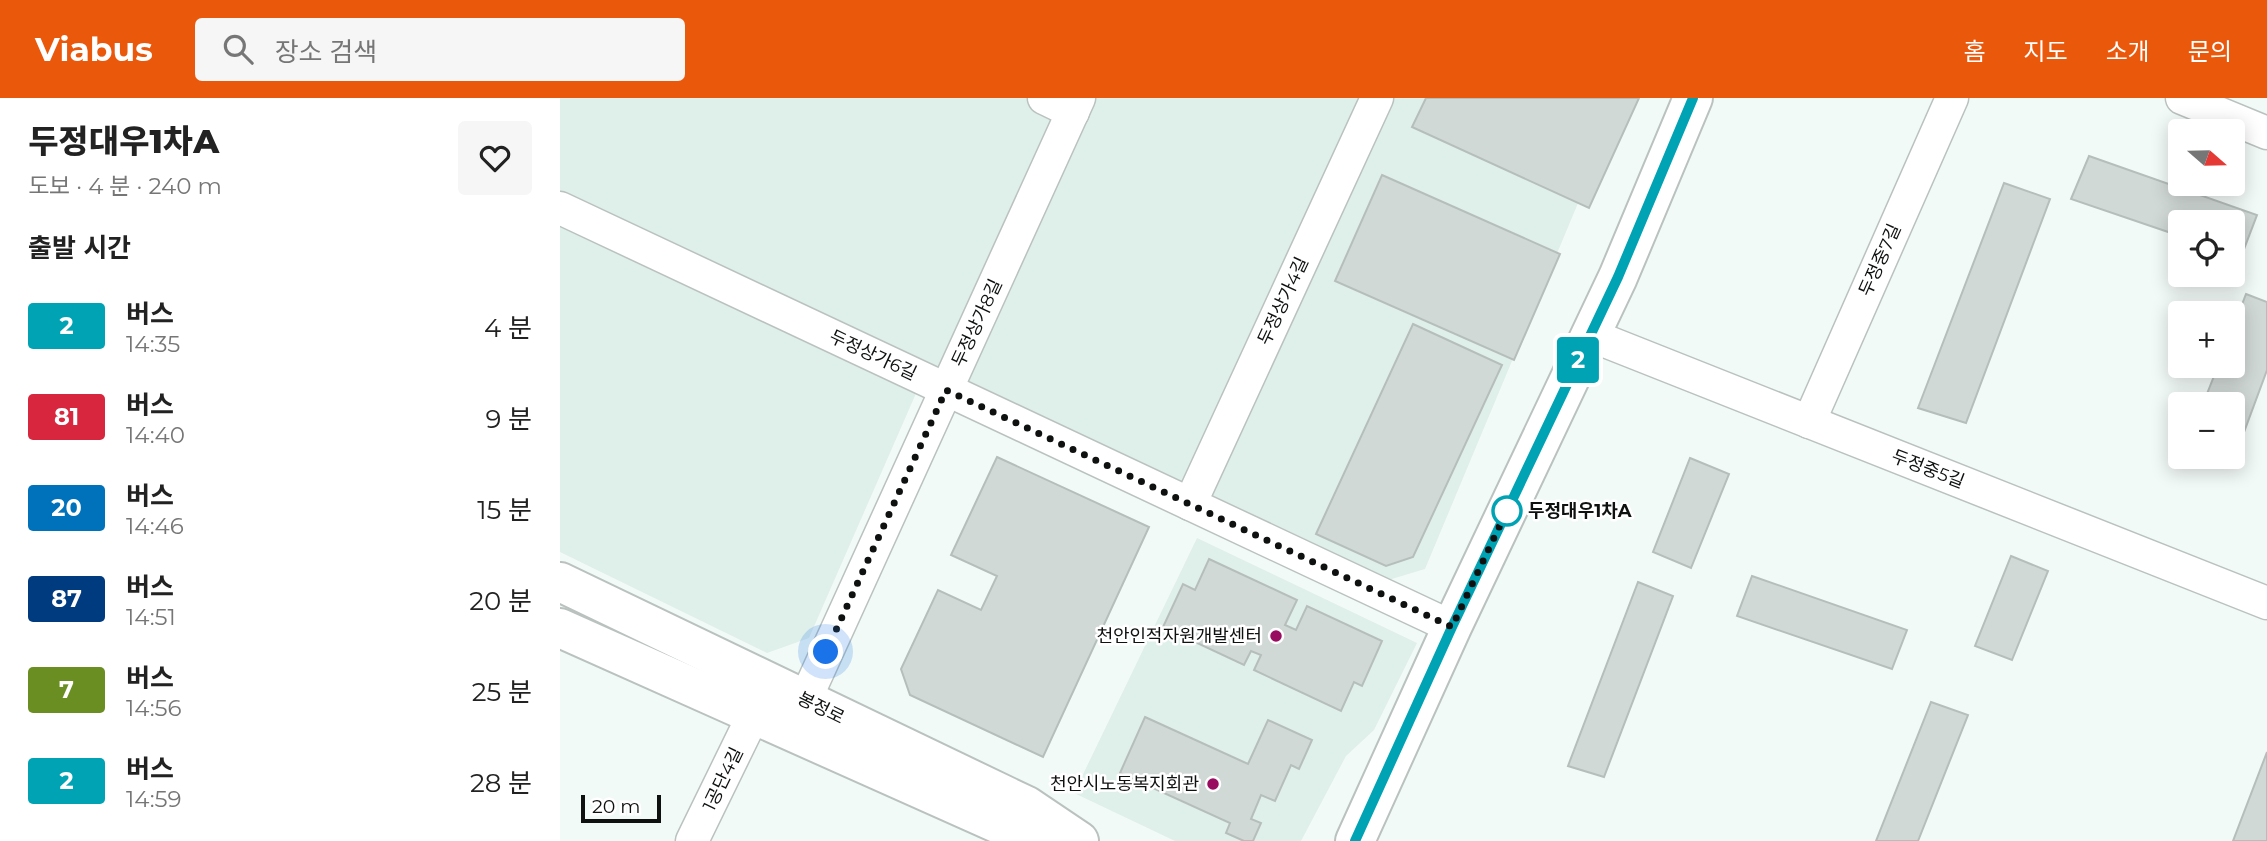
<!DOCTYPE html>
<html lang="ko">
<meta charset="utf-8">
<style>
body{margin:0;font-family:Montserrat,"Noto Sans KR",sans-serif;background:#f6f6f6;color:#222;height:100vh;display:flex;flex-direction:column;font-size:26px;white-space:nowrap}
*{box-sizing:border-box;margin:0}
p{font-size:23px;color:#767676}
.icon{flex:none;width:38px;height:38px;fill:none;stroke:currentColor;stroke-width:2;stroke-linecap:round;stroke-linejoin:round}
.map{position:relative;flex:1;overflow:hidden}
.drawer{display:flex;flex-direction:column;background:#fff;width:560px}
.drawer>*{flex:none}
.badge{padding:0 14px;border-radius:5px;font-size:24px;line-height:46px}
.needle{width:46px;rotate:110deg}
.buttons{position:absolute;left:1608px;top:21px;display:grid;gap:14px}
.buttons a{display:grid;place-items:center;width:77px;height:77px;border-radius:7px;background:#fff;box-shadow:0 4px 18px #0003;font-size:35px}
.scale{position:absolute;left:21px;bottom:18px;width:80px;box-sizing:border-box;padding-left:7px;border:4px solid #0f1110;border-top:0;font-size:19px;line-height:24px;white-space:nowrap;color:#0f1110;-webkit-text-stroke:5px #fff;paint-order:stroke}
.you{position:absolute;width:35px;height:35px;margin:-18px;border:5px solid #fff;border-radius:50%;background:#1a73e8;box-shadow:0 0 0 10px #1a73e833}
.map>.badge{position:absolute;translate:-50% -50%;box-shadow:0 0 0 4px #fff}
h2{padding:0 28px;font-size:26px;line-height:63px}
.round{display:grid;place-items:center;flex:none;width:74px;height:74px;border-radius:7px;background:#f6f6f6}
.head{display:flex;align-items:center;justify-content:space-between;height:119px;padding:0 28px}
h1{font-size:33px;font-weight:800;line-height:52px}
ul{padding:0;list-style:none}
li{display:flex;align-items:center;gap:21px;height:91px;padding:0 28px}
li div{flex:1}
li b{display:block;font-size:26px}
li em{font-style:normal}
li .badge{min-width:77px;font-weight:700;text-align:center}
header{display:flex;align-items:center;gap:42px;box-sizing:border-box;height:98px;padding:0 35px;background:#ea580c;color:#fff}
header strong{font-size:33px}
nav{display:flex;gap:38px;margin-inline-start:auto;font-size:24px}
.search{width:490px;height:63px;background:#f6f6f6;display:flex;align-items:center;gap:18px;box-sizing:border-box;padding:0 24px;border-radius:7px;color:#767676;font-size:26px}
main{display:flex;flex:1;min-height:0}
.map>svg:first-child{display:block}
</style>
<header>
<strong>Viabus</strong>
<div class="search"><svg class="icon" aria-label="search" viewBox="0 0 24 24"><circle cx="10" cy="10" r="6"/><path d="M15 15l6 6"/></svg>장소 검색</div>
<nav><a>홈</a><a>지도</a><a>소개</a><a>문의</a></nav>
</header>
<main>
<section class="drawer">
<div class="head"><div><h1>두정대우1차A</h1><p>도보 · 4 분 · 240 m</p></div><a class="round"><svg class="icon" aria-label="heart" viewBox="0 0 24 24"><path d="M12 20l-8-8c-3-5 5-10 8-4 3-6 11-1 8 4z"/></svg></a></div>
<h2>출발 시간</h2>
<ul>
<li><span class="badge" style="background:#00a3b4;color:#fff">2</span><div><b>버스</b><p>14:35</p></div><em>4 분</em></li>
<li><span class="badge" style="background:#d7263d;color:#fff">81</span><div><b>버스</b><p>14:40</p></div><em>9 분</em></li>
<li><span class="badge" style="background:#0072bc;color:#fff">20</span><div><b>버스</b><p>14:46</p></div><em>15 분</em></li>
<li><span class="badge" style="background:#003b80;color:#fff">87</span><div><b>버스</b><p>14:51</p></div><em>20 분</em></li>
<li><span class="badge" style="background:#6b8e23;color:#fff">7</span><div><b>버스</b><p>14:56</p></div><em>25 분</em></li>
<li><span class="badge" style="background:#00a3b4;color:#fff">2</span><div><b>버스</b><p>14:59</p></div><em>28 분</em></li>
</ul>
</section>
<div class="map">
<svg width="1707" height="743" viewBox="0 0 1707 743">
<rect width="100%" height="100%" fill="#f2faf7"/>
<g fill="#dfefea">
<polygon points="0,0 1062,0 865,471 825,483 368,268 249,540 207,555 0,454"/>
<polygon points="637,440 857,545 814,632 786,658 741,743 615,743 514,695"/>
</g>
<g fill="#d1d9d6" stroke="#b6bebb" stroke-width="2">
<polygon points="866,0 1079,0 1029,110 852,29"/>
<polygon points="1529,58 1697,117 1681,159 1673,156 1673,124 1620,124 1620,138 1511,101"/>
<polygon points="822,77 1000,156 954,262 775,183"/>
<polygon points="1444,85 1490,101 1406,325 1358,310"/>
<polygon points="1686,196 1707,204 1707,272 1677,353 1673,352 1673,306 1643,306 1658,268 1673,268 1673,230"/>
<polygon points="853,226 942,267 853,459 826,468 756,436"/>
<polygon points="437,359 589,429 483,659 350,597 341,571 378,492 421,512 437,478 391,457"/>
<polygon points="1130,360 1169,376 1131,470 1093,454"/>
<polygon points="1451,458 1488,473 1452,562 1415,548"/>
<polygon points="649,461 737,502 725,527 736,532 747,508 822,543 802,588 794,584 781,613 694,572 701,557 691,553 684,567 603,529 623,486 635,492"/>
<polygon points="1192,478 1347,532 1332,571 1177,518"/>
<polygon points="1078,484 1113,498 1044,679 1008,668"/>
<polygon points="1371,604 1408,617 1358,743 1316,743"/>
<polygon points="585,619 688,666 708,622 752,642 739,671 731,667 715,703 701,697 691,721 701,725 693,743 684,743 666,735 670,725 560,675"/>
<polygon points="1707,654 1707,743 1673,743"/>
</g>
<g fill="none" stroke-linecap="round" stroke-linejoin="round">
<g stroke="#bac2bf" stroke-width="35">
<g id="street">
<polyline points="484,0 513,14"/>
<polyline points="1622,0 1707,35"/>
<polyline points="0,110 892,529"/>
<polyline points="1030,237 1707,505"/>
<polyline points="1249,324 1392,0"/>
<polyline points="630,406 817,0"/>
<polyline points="245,602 519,0"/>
<polyline points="132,743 193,618"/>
</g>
</g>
<g stroke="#bac2bf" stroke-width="42">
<g id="secondary">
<polyline points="0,484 467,708 519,743"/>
<polyline points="0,530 450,731 496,743"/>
<polyline points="795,743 892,529 1058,179 1133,0"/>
</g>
</g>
<use href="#street" stroke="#fff" stroke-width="32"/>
<use href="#secondary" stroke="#fff" stroke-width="38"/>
</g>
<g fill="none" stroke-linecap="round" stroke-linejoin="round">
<g stroke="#fff" stroke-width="16">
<polyline id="line" points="795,743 892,529 1058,179 1133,0"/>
</g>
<use href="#line" stroke="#00a3b4" stroke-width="10"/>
<polyline stroke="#0f1110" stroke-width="7" stroke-dasharray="0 12.6" points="266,554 386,292 892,529 949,408 947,413"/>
</g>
<circle fill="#fff" stroke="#00a3b4" stroke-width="3.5" cx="947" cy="413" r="14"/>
<g fill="#990d60" stroke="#fff" stroke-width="2.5">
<circle cx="716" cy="538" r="7"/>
<circle cx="653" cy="686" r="7"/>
</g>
<g text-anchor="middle" stroke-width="5" stroke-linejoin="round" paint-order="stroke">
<g font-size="18" fill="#0f1110" stroke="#fff">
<text transform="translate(1320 162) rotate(-66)" y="6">두정중7길</text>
<text transform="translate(723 203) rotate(-65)" y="6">두정상가4길</text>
<text transform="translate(417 225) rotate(-65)" y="6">두정상가8길</text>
<text transform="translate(313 257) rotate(25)" y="6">두정상가6길</text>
<text transform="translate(1368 371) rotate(21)" y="6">두정중5길</text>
<text transform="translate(261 610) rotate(26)" y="6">봉정로</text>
<text transform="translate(163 681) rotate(-64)" y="6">1공단4길</text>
</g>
<g font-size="18" font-weight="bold" fill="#0f1110" stroke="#fff" text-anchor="start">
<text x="968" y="419">두정대우1차A</text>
</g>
<g font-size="18" fill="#0f1110" stroke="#fff" text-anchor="end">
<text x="702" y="544">천안인적자원개발센터</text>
<text x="639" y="692">천안시노동복지회관</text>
</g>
</g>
</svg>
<div class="buttons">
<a><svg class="needle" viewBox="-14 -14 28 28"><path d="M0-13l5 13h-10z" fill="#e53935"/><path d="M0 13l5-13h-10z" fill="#767676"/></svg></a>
<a><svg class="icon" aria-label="locate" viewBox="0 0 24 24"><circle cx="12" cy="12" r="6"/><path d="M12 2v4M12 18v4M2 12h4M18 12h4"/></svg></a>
<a>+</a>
<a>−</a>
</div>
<div class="scale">20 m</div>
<div class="you" style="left:266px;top:554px"></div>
<b class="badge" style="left:1018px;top:262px;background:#00a3b4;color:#fff">2</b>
</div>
</main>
